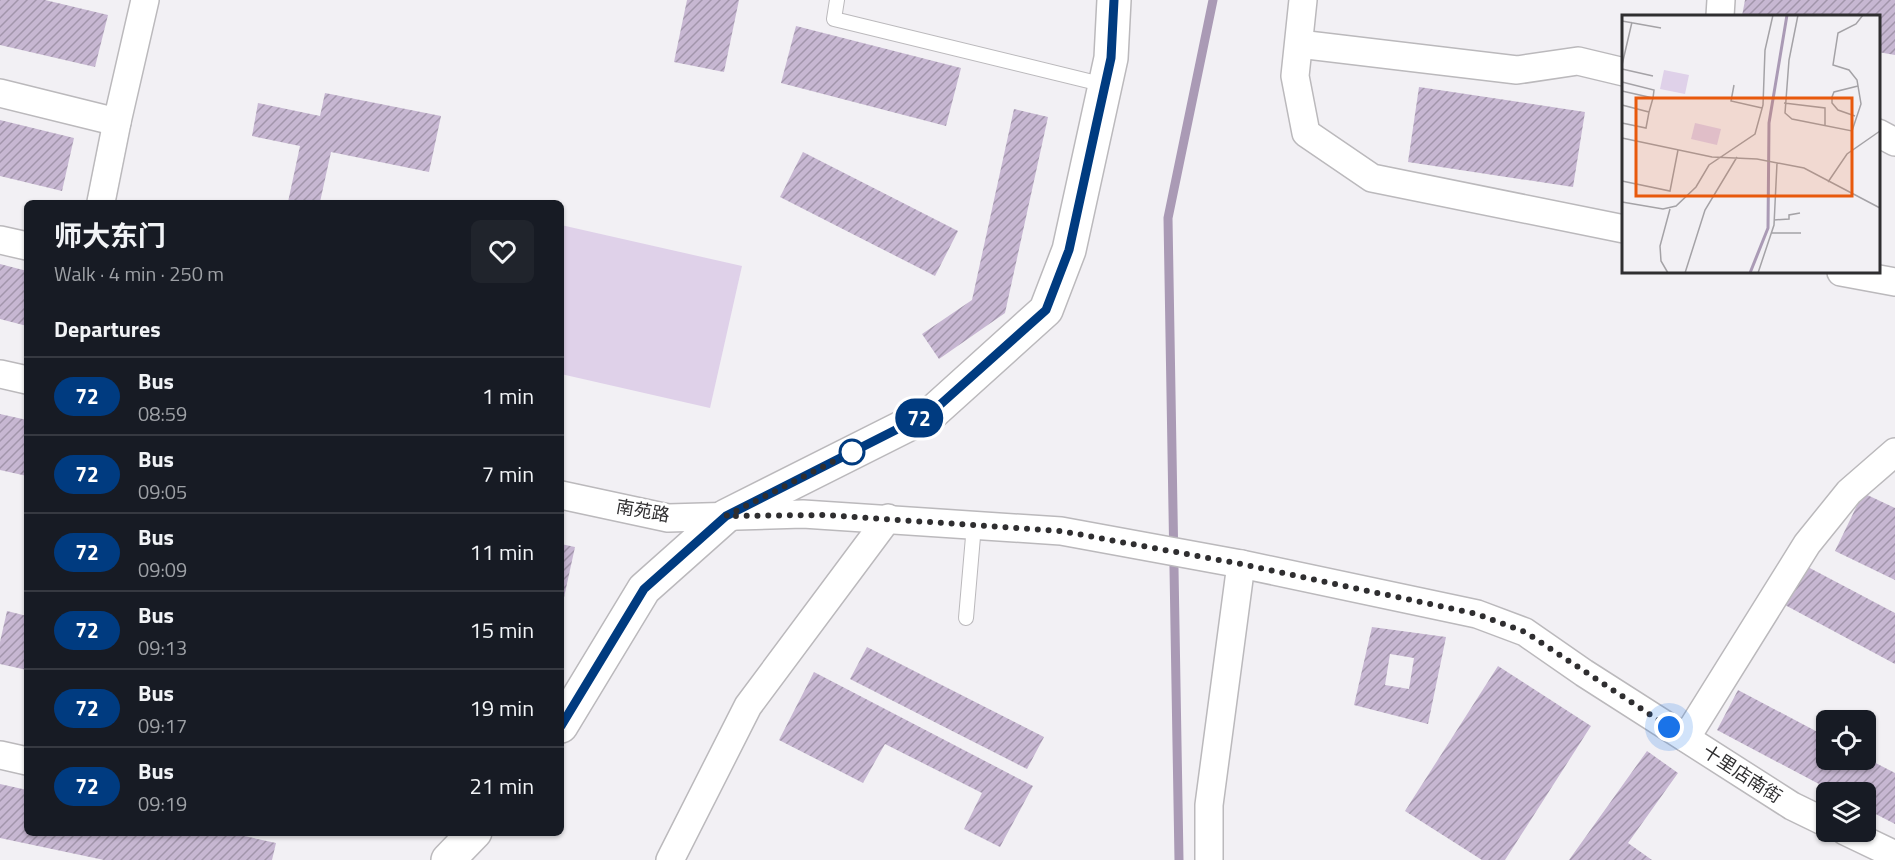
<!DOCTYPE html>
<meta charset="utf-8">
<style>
body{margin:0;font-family:"Titillium Web","Noto Sans SC",sans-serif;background:#20242c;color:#f1f3f6;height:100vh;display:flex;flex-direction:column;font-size:22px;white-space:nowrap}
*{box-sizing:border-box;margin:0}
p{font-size:20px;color:#9ea1a6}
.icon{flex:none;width:33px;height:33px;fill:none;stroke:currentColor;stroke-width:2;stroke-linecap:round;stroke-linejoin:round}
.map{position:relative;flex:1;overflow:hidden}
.details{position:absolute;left:24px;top:200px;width:540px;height:636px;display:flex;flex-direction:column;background:#171b24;border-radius:9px;box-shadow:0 2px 4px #0004}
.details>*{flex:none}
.badge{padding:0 12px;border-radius:20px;font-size:21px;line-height:39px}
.controls{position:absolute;left:1816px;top:710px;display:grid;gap:12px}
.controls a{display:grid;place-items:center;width:60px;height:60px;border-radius:9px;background:#171b24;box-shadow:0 2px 4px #0004;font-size:30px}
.you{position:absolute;width:30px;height:30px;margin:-15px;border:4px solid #fff;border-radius:50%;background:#1a73e8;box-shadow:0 0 0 9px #1a73e833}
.map>.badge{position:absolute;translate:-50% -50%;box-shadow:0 0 0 3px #fff}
h2{padding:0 30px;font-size:22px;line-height:54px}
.round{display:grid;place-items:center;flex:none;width:63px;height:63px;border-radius:9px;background:#20242c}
.head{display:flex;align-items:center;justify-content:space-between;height:102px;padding:0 30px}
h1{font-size:28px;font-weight:700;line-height:45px}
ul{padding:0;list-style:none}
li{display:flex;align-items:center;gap:18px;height:78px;padding:0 30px;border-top:2px solid #363941}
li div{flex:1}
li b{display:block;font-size:22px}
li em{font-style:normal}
li .badge{min-width:66px;font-weight:700;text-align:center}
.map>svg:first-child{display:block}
</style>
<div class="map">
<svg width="1895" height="860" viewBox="0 0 1895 860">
<defs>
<pattern id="building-hatch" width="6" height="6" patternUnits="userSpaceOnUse" patternTransform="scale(1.5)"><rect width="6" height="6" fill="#c7b7d2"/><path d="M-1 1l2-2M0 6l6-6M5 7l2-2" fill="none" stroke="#a295ab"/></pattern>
</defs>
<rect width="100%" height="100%" fill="#f2f0f4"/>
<polygon fill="#dfd1e9" points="561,225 742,266 710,408 561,374"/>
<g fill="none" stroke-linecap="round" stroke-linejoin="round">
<polyline stroke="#aa9ab5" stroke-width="9" points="1179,860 1168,218 1213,0"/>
</g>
<g fill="url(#building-hatch)" fill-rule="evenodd">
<polygon points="0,0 45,0 108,15 95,67 0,45"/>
<polygon points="687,0 739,0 724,72 674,62"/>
<polygon points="1745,0 1895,0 1895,55 1878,52 1878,16 1742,16"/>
<polygon points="796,26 961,68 946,126 781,83"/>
<polygon points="1419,87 1585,112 1573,187 1408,162"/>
<polygon points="325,93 441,116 429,172 331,152 320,202 288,202 300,146 252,136 258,103 320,116"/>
<polygon points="1014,109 1048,117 1005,313 939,359 922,334 972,300"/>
<polygon points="0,120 74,138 62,191 0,176"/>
<polygon points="803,152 958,231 935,276 780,197"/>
<polygon points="0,264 27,271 27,326 0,319"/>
<polygon points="0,414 27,420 27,476 0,470"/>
<polygon points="1863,493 1895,508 1895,580 1835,551"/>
<polygon points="561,544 575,547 563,602 561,601"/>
<polygon points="1806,566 1895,613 1895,664 1785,605"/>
<polygon points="7,611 27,616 27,670 0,664 0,642"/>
<path d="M1372,627L1446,637L1428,724L1354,705ZM1390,654L1414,658L1409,689L1385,685Z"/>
<polygon points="867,647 1044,737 1027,769 850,679"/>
<polygon points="1498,666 1591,726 1505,860 1482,860 1405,811"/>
<polygon points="814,672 1033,786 1000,847 964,829 982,793 885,744 863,783 779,740"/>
<polygon points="1738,690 1827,737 1827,759 1866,758 1895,773 1895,824 1866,809 1866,792 1834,792 1717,730"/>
<polygon points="1647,751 1678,773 1628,843 1652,860 1569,860"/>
<polygon points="0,784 27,790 27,832 226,832 276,843 272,860 104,860 0,838"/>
</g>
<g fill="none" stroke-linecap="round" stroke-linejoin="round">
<g stroke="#bbb9bc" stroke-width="16">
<g id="service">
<polyline points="837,0 834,19 1105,85"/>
<polyline points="966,618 974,525"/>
</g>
</g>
<g stroke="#bbb9bc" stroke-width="30">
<g id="minor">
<polyline points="1303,0 1295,76 1306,133 1372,178 1624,229"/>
<polyline points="1720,16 1721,0"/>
<polyline points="1299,44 1517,70 1578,61 1624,72"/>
<polyline points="0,93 117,122 145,0"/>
<polyline points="1878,133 1895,142"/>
<polyline points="101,202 117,122"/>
<polyline points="0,240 27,246"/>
<polyline points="1841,272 1895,282"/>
<polyline points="0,374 27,380"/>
<polyline points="561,495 668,518 803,514 1061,531 1241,564 1477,614 1525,632 1584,673 1792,806 1827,823"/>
<polyline points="1686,738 1807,544 1849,492 1895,452"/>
<polyline points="0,755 27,761"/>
<polyline points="1845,831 1895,855"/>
<polyline points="670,860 748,706 888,518"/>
<polyline points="1209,860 1209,805 1241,564"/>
</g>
</g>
<g stroke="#bbb9bc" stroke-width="36">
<g id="secondary">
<polyline points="561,726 644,589 726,516 933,412 1046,310 1069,250 1111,58 1114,0"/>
<polyline points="448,860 475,832"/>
</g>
</g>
<use href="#service" stroke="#fff" stroke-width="14"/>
<use href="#minor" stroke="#fff" stroke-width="27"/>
<use href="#secondary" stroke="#fff" stroke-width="33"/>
</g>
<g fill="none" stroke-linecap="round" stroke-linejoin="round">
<g stroke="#fff" stroke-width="14">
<polyline id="line" points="561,726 644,589 726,516 933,411 1046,310 1069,250 1096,126 1111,58 1114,0"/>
</g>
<use href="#line" stroke="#003b80" stroke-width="9"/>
<polyline stroke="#2f2e30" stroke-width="6" stroke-dasharray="0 10.8" points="852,452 726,516 825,515 1061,531 1241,564 1477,614 1525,632 1669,727"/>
</g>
<circle fill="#fff" stroke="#003b80" stroke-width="3" cx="852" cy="452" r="12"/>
<g text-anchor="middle" stroke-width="6" stroke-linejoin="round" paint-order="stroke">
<g font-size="18" fill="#2f2e30" stroke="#fff">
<text transform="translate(643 511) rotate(10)" y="6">南苑路</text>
<text transform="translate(1742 774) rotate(33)" y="6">十里店南街</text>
</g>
</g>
<g transform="translate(1622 15)">
<rect width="258" height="258" fill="#f2f0f4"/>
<path d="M42,55L67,60L63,79L38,74ZM73,108L99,114L95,130L69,124Z" fill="#dfd1e9"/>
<path fill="none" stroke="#aa9ab5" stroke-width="3" d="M128,258L146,213L147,108L165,0"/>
<path fill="none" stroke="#a4a2a6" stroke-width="1.5" d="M176,0L167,45L163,98L170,104L230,116L239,89L235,65L227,55L211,50L216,18L234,9L241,0M0,6L39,13M0,50L10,7M0,54L31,61M0,67L32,75L31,83L0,76M112,70L109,86L140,93M162,88L203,93V110M0,90L27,97L31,83M233,101L216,95L210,88V82L212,77L236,71M0,108L24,113L27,97M0,123L90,142L135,144L182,153L258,193M0,166L48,176L56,135M206,167L225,139L258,116M0,187L41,194L54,191L74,172L87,150L133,119L141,90L143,35L151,0M152,205L167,204V200L178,198M149,218H179M46,258L39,246L38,231L48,194M63,258L83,195L115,142M136,258L152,210L155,148"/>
<path fill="#e8590c" fill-opacity="0.15" stroke="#e8590c" stroke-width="3" d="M14,83H230V181H14Z"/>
<rect width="258" height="258" fill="none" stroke="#2f2e30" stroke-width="3"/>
</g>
</svg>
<div class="controls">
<a><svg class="icon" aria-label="locate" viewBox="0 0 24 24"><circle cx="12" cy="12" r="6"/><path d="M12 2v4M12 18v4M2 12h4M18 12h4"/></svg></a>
<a><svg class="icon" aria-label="layers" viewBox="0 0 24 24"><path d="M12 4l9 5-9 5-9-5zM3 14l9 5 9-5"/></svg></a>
</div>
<div class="you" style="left:1669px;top:727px"></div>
<b class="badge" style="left:919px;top:418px;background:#003b80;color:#fff">72</b>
<section class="details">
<div class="head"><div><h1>师大东门</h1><p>Walk · 4 min · 250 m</p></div><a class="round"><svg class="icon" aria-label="heart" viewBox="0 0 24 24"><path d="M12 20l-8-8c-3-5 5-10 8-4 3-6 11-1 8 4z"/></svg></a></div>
<h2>Departures</h2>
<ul>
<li><span class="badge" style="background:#003b80;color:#fff">72</span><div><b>Bus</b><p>08:59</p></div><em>1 min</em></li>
<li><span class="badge" style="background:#003b80;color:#fff">72</span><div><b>Bus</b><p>09:05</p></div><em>7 min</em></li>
<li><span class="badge" style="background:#003b80;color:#fff">72</span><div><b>Bus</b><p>09:09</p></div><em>11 min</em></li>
<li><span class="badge" style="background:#003b80;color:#fff">72</span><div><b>Bus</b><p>09:13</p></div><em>15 min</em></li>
<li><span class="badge" style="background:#003b80;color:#fff">72</span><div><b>Bus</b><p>09:17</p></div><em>19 min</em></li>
<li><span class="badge" style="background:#003b80;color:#fff">72</span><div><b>Bus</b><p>09:19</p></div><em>21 min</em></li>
</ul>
</section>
</div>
